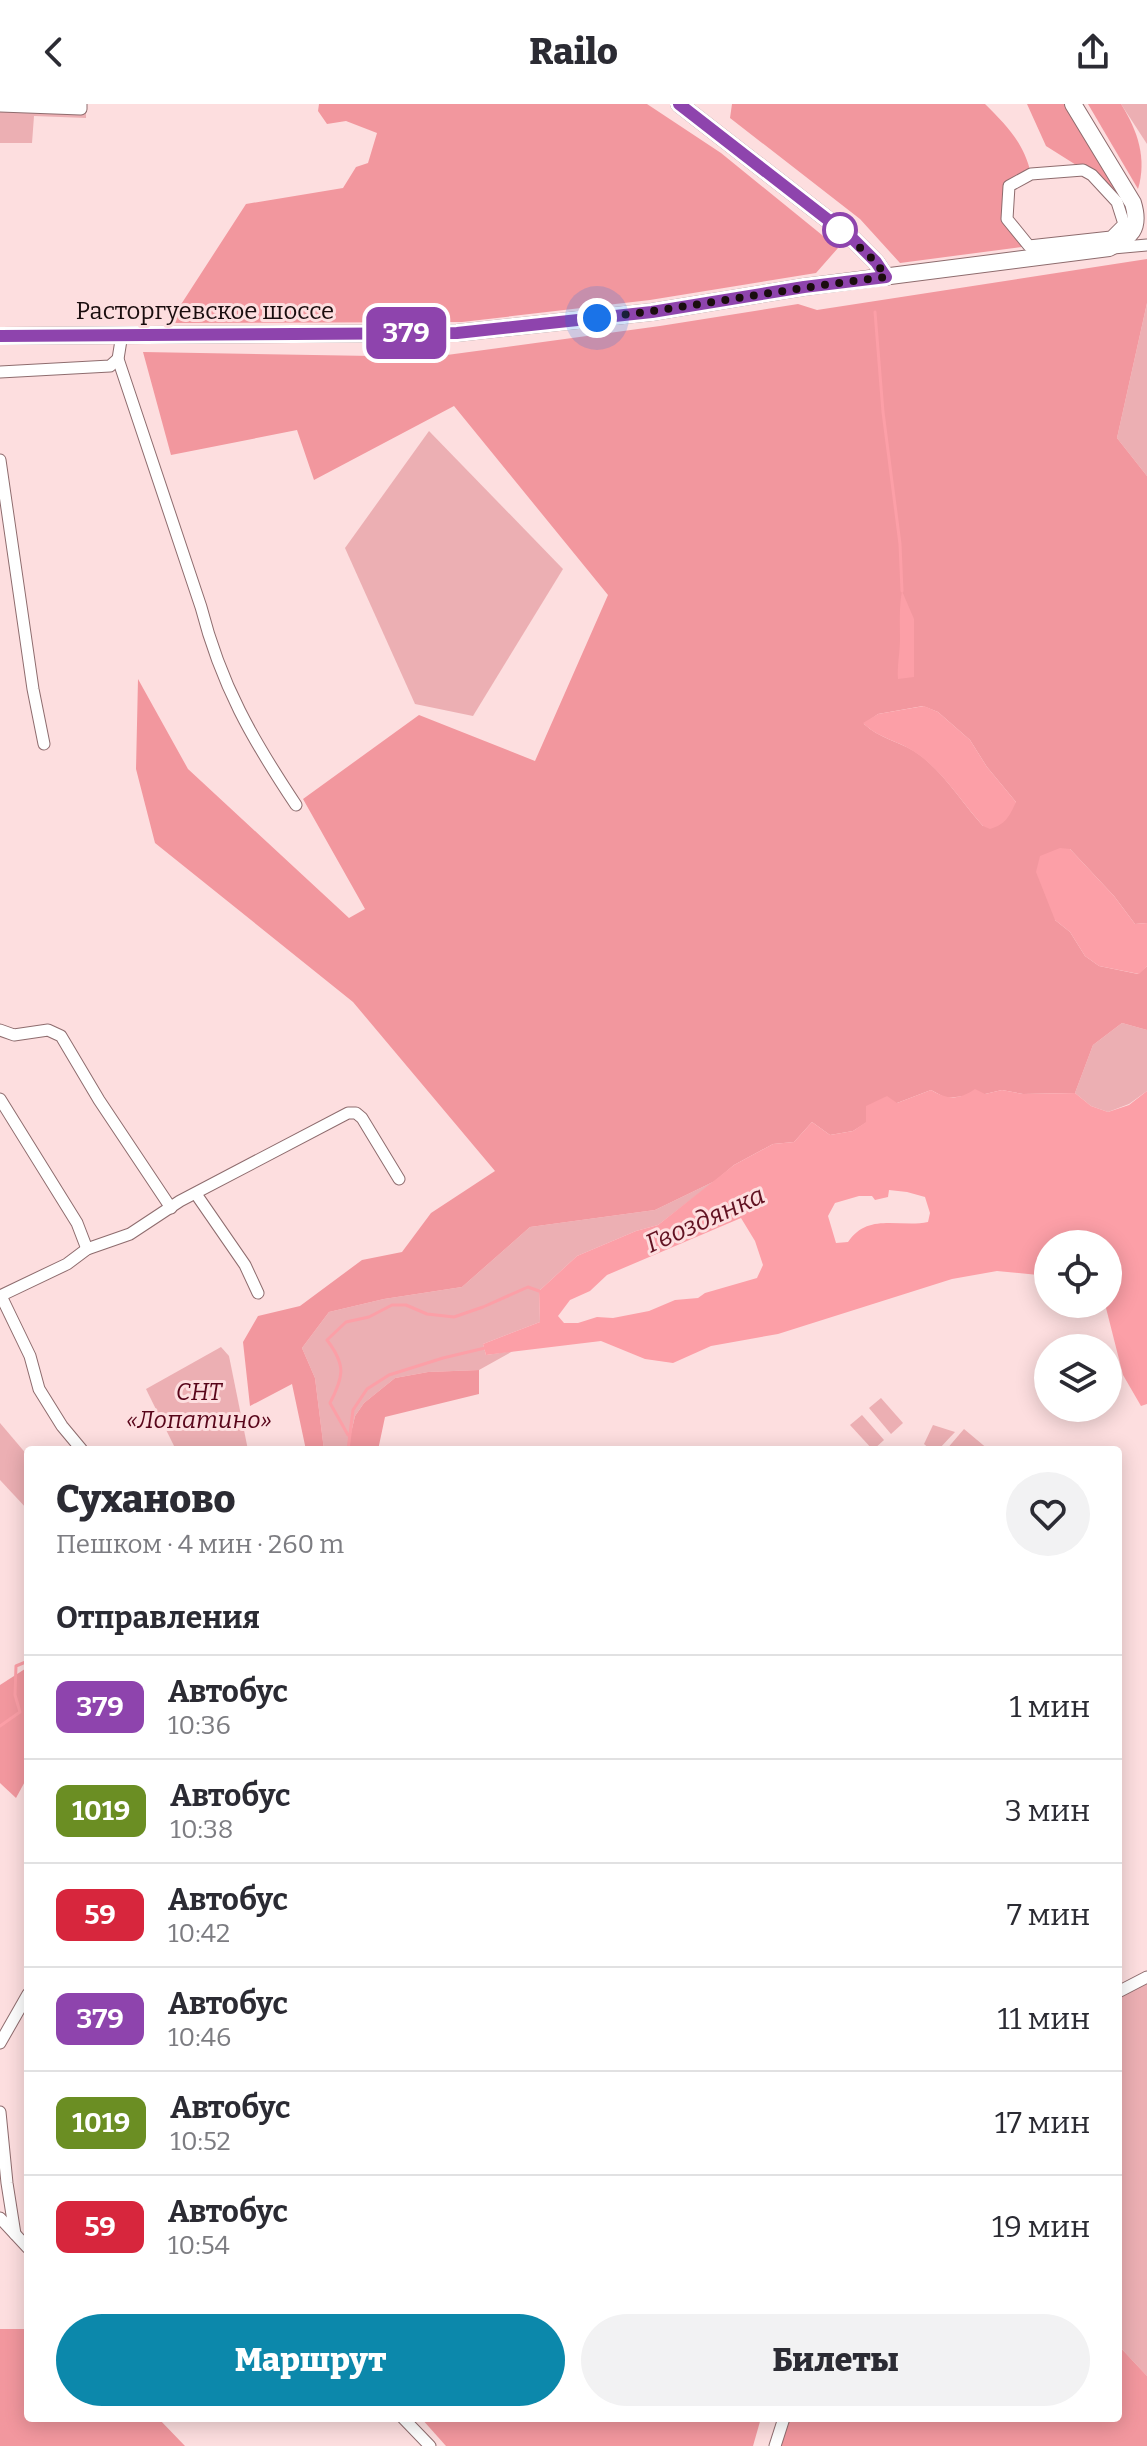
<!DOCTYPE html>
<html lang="ru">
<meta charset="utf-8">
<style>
body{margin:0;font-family:Bitter,serif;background:#f2f2f3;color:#2b2b33;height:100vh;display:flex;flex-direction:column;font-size:30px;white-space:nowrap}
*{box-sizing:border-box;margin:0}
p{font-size:26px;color:#7c7c81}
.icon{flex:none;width:44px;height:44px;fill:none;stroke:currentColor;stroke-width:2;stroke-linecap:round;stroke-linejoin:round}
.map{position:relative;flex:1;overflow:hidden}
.sheet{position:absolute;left:24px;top:1342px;width:1098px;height:976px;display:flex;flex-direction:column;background:#fff;border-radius:8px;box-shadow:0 4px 20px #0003}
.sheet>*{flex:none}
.badge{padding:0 16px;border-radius:12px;font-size:28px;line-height:52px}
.tools{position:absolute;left:1034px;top:1126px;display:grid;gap:16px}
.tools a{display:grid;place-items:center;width:88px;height:88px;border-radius:50%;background:#fff;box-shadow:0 4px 20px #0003;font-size:40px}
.you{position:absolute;width:40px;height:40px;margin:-20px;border:6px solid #fff;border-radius:50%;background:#1a73e8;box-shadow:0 0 0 12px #1a73e833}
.map>.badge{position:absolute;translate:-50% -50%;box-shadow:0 0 0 4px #fff}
h2{padding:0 32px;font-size:30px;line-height:72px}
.round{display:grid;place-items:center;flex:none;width:84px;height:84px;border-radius:42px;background:#f2f2f3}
.headline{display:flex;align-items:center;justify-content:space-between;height:136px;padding:0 32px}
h1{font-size:38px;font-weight:800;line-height:60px}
.action{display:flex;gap:16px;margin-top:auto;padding:16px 32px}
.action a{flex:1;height:92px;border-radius:48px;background:#0c88ab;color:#fff;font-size:32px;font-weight:800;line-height:92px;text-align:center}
.action a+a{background:#f2f2f3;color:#2b2b33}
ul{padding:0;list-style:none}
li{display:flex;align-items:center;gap:24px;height:104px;padding:0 32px;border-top:2px solid #e1e1e2}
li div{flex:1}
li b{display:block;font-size:30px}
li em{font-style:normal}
li .badge{min-width:88px;font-weight:700;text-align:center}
header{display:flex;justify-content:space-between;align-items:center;height:104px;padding:0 32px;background:#fff;font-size:36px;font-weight:800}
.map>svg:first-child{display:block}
</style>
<header><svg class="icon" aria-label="back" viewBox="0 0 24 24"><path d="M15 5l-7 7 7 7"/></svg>Railo<svg class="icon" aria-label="share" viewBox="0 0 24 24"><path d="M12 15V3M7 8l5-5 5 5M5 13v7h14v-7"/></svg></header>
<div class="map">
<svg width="1147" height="2342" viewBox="0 0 1147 2342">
<rect width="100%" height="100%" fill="#fddedf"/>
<g fill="#ecafb3">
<polygon points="0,0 86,0 86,14 34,12 32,39 0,39"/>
<polygon points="1121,0 1147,0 1147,40"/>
<polygon points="1147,199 1147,372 1117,334"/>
<polygon points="429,327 563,465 473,612 415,600 345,444"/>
<polygon points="1122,919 1147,926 1147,987 1129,1000 1108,1008 1091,1002 1075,989 1093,941"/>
<polygon points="715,1077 658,1121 636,1127 577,1152 539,1187 540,1218 483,1240 486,1251 513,1247 479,1266 428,1268 395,1274 364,1299 355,1312 347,1346 324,1346 315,1274 302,1244 329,1208 384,1195 462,1183 530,1123 655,1106"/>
<polygon points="221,1243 229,1252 248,1346 176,1346 146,1285"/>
<polygon points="881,1294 903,1319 891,1330 869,1304"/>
<polygon points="862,1311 884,1336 873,1346 850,1321"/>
<polygon points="0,1319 28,1352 28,1406 0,1376"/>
<polygon points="933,1321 955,1328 938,1346 931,1346 924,1340"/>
<polygon points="964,1325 989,1346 946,1346"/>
<polygon points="1147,1867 1147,2272 1118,2241 1118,1883"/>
</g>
<g fill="#f2979e" fill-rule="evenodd">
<polygon points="319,0 647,0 721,49 838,144 816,169 650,196 462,218 169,219 246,100 343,84 356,63 368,59 377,29 346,17 327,20 318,7"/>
<path d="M732,0H985C1007,22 1024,39 1031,70L1009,82L1007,115L1029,142L900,159L860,115L730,14Z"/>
<polygon points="1027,0 1066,0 1127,99 1117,98 1092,71 1046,42"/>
<path d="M1088,0H1121C1138,27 1147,55 1138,85Z"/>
<path d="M1147,155V199L1117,334L1147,372V819L1135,820L1114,792L1070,745L1055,816L1070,828L1085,852L1099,862L1138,870L1147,862V926L1122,919L1093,941L1075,989L1023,990L1002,986L985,990L946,994L931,986L897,999L853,1027L830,1031L812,1018L794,1038L773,1040L734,1061L715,1077L655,1106L530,1123L462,1183L384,1195L329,1208L302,1244L315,1274L324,1346H306L292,1280L250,1302L243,1238L258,1212L300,1202L362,1156L402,1148L431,1109L495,1067L353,898L155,739L136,665L138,575L188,665L349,814L365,805L303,695L419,611L535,657L608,491L454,302L314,376L297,326L171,351L143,248L432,253L660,222L798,200L817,206ZM923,602L938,608L970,636L987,663L1016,698L983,722C961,698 942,665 914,647C897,637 879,634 864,620L878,610Z"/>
<polygon points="479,1266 479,1290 385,1313 378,1346 347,1346 355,1312 364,1299 395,1274 428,1268"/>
<polygon points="28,1563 28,1672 16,1694 0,1679 0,1581"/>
<polygon points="0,2225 28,2225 28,2314 158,2314 185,2342 0,2342"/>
<polygon points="1118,2241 1147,2272 1147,2342 779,2342 786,2314 1118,2314"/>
<polygon points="421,2314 761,2314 753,2342 446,2342"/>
</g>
<g fill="#fc9fa7" fill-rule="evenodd">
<path d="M902,487L914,515V573L898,575C897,562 900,548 900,535C900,518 899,503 902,487Z"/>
<path d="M924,602L938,608L970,636L987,663L1016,698C1009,713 1006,720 990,725L983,722C961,698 942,665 913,647C896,636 878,634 863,619L878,610Z"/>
<polygon points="1060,744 1070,745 1114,792 1135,820 1147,819 1147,862 1139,870 1099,862 1085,852 1070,828 1055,816 1036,768 1040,752"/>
<path d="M975,985L985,990L1002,986L1023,990L1075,989L1091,1002L1108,1008L1129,1001L1147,987V1300L1141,1302L1123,1271L1105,1200H1108V1140H1048V1172L997,1167L952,1175L778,1230L711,1242L673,1259L645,1255L601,1237L486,1251L483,1240L540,1218L539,1187L577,1152L636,1127L658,1121L734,1061L773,1040L794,1038L812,1018L830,1031L853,1027L866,1018V1002L887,992L897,999L931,986C948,996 959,996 975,985ZM889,1086L907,1088L925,1093L930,1109L928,1118C900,1124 868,1108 848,1138L836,1139L828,1112L835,1099L859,1092H872L875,1096L888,1093ZM741,1114L755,1137L763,1161L757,1174L705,1189L698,1194L675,1196L649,1207L613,1214L597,1213L578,1219H564L558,1212L570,1196L590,1187L607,1171Z"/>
</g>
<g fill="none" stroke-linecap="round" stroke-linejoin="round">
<g stroke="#fc9fa7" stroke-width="3">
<polyline points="875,208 883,308 900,440 902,487"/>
<path d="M348,1331L330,1299C344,1272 346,1261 327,1236L346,1218L369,1213L392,1201H406L427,1210L454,1213L483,1203L528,1183L539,1187"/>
<polyline points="348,1346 353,1306 367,1285 389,1271 443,1254 485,1244"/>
<polyline points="0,1622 20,1608 15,1591 16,1562 28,1557"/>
</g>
<g stroke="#8e6c6e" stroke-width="13">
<g id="street">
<polyline points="0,2 81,5 81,0"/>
<polygon points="1083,66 1092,71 1117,98 1124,120 1111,133 1029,142 1007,115 1009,82 1031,70"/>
<polyline points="1113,144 1147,141"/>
<path d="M122,230L118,255L201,503C221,581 252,635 296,701"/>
<polyline points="0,268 110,262 118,255"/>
<polyline points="0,356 33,585 44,640"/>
<polyline points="0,926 14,931 48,926 61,932 99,996 171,1104"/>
<polyline points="0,995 77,1119 87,1145"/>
<polyline points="196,1090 245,1161 258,1189"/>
<polyline points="0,1192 67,1160 87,1145 130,1130 180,1097 348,1009 356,1009 362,1014 399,1075"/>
<polyline points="1,1192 30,1252 39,1285 62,1322 82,1346"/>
<polyline points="1118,1888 1147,1873"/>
<polyline points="0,1939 28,1890"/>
<polyline points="0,2008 7,2079 15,2130"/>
<polyline points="0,2114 28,2144"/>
<polyline points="403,2314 430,2342"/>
<polyline points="775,2342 784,2314"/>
</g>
</g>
<g stroke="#8e6c6e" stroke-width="18">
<g id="secondary">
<polyline points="679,0 854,136 876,158 886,173"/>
<path d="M0,232L457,229L652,208L804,183L1109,144C1131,133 1141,125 1133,99L1073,0"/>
</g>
</g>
<use href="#street" stroke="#fff" stroke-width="11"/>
<use href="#secondary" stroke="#fff" stroke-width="16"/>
</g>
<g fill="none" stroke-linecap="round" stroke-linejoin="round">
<g stroke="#fff" stroke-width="18">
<polyline id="line" points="0,232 457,229 652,208 804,183 886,173 876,158 854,136 679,0"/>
</g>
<use href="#line" stroke="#8e44ad" stroke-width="12"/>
<path stroke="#1a0d0e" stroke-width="8" stroke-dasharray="0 14.4" d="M597,214C694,203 789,184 886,173L876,158L840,126"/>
</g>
<circle fill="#fff" stroke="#8e44ad" stroke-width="4" cx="840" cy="126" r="16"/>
<g text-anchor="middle" stroke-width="6" stroke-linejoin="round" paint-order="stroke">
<g font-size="24" fill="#1a0d0e" stroke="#fddedf">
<text x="205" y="215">Расторгуевское шоссе</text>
</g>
<g font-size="24" font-style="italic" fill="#58051a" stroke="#fddedf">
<text x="199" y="1296">СНТ<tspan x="199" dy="28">«Лопатино»</tspan></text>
</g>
<g font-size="26" font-style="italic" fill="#621222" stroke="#fddedf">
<text transform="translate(705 1115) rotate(-24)" y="9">Гвоздянка</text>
</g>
</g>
</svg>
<div class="tools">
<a><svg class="icon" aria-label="locate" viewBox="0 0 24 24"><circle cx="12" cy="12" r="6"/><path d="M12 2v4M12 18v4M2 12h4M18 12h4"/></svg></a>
<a><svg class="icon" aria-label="layers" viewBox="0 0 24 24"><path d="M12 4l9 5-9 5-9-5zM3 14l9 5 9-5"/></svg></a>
</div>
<div class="you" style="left:597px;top:214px"></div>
<b class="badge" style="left:406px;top:229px;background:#8e44ad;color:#fff">379</b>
<section class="sheet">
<div class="headline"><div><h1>Суханово</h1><p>Пешком · 4 мин · 260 m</p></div><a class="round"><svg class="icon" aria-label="heart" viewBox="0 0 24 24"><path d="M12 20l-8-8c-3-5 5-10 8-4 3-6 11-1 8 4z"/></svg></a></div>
<h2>Отправления</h2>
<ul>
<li><span class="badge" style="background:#8e44ad;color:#fff">379</span><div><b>Автобус</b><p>10:36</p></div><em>1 мин</em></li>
<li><span class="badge" style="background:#6b8e23;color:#fff">1019</span><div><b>Автобус</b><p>10:38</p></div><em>3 мин</em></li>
<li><span class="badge" style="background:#d7263d;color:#fff">59</span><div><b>Автобус</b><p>10:42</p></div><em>7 мин</em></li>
<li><span class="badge" style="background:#8e44ad;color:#fff">379</span><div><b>Автобус</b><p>10:46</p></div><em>11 мин</em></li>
<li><span class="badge" style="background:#6b8e23;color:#fff">1019</span><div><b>Автобус</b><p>10:52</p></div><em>17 мин</em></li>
<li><span class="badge" style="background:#d7263d;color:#fff">59</span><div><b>Автобус</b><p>10:54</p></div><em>19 мин</em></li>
</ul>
<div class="action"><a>Маршрут</a><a>Билеты</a></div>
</section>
</div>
